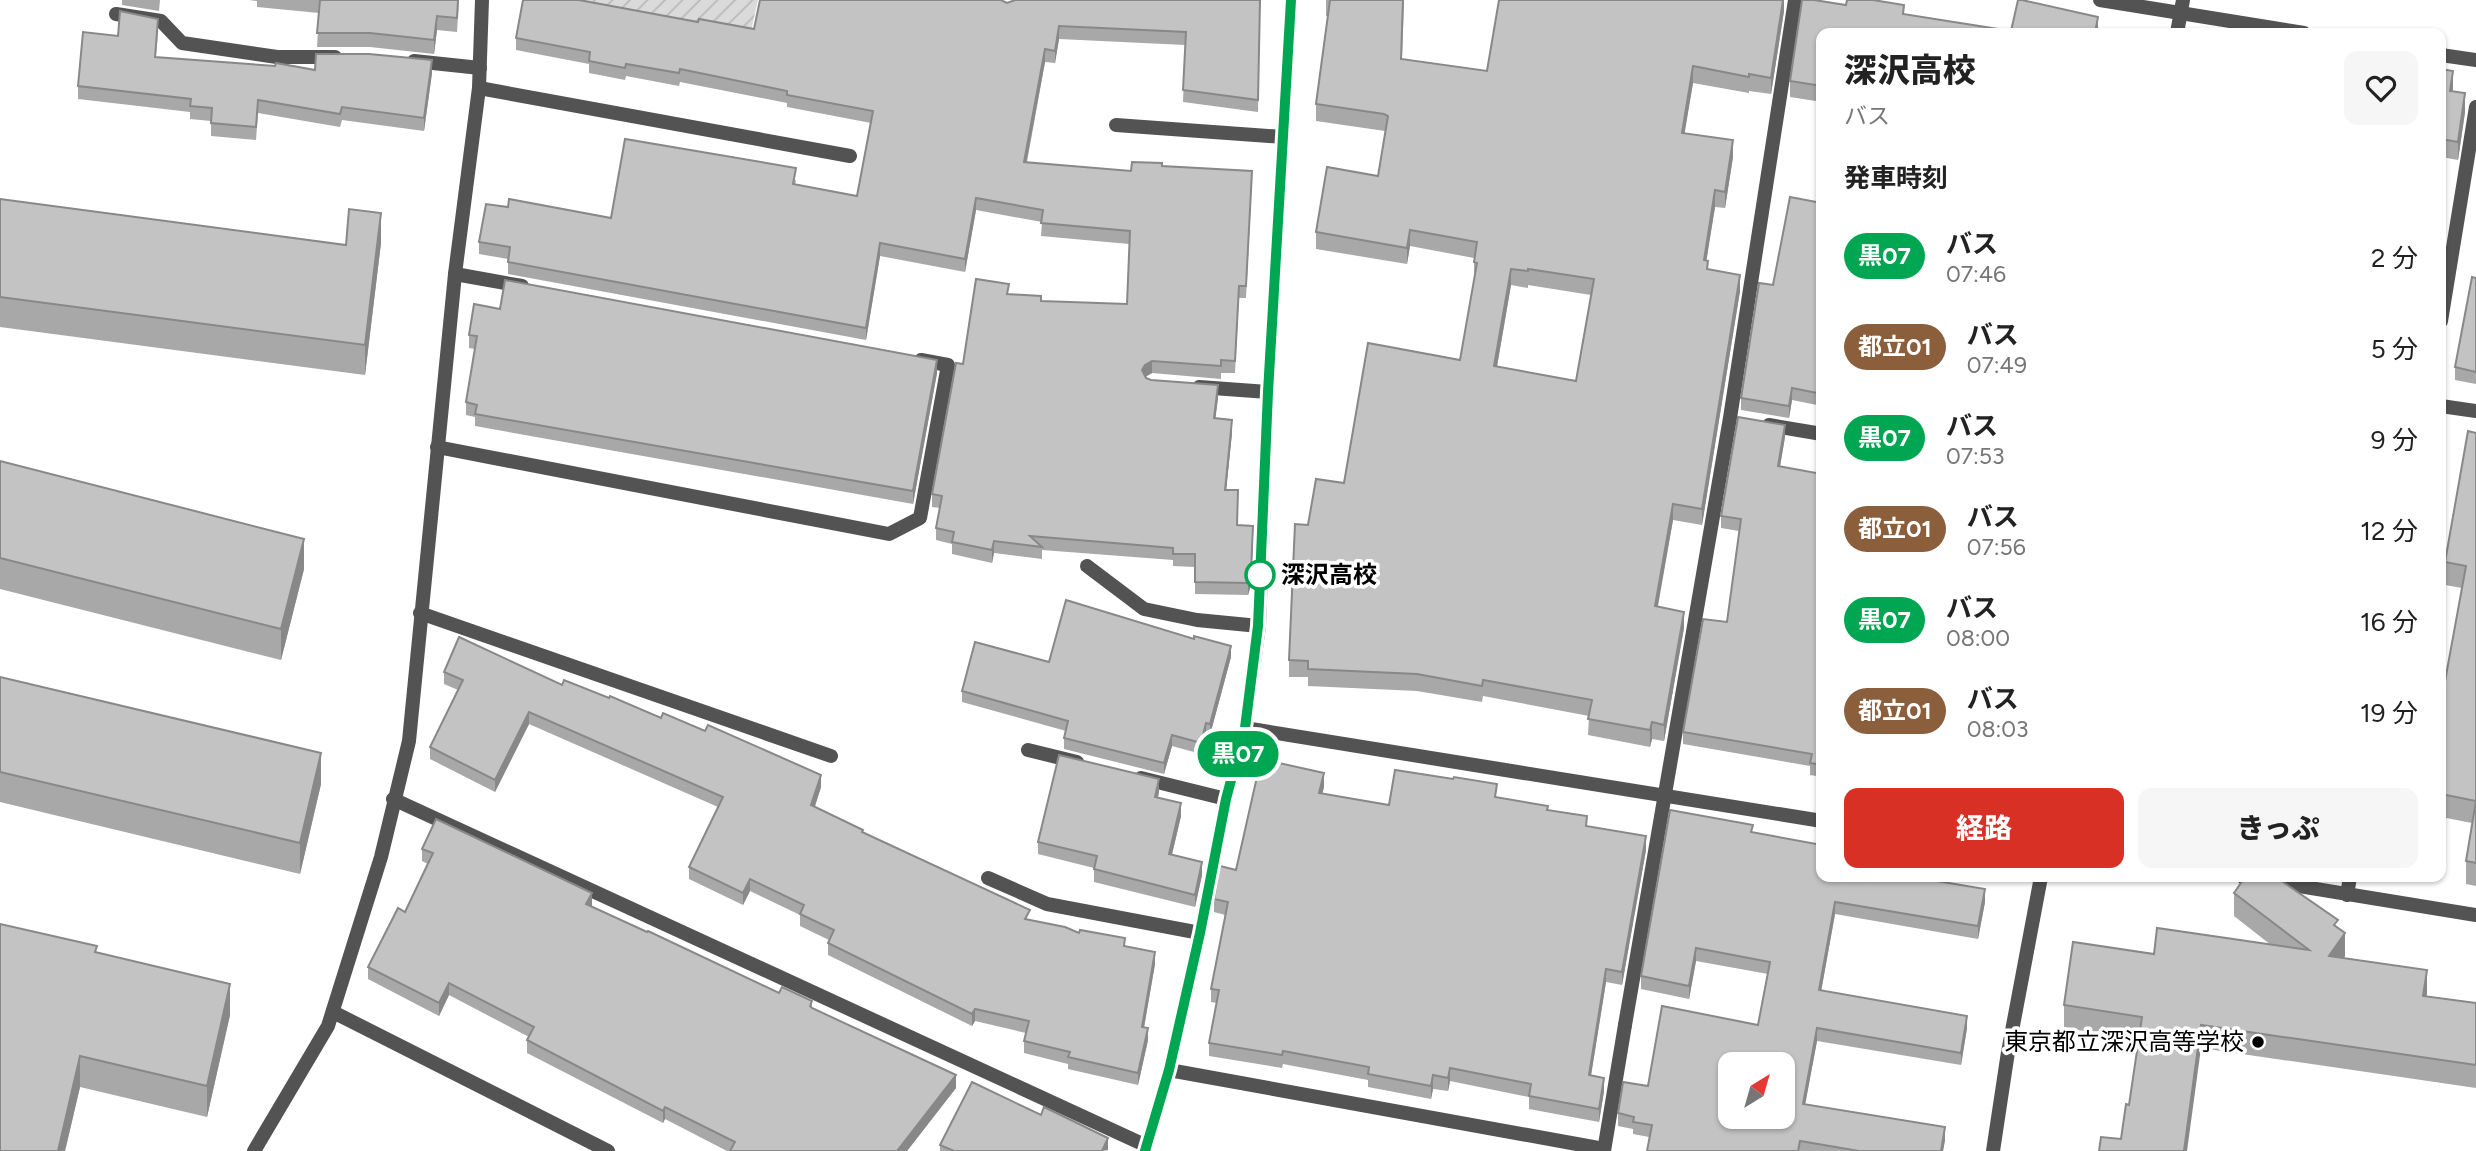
<!DOCTYPE html>
<html lang="ja">
<meta charset="utf-8">
<style>
body{margin:0;font-family:Figtree,"Noto Sans JP",sans-serif;background:#f6f6f6;color:#222;height:100vh;display:flex;flex-direction:column;font-size:26px;white-space:nowrap}
*{box-sizing:border-box;margin:0}
p{font-size:23px;color:#767676}
.icon{flex:none;width:38px;height:38px;fill:none;stroke:currentColor;stroke-width:2;stroke-linecap:round;stroke-linejoin:round}
.map{position:relative;flex:1;overflow:hidden}
.details{position:absolute;left:1816px;top:28px;width:630px;height:854px;display:flex;flex-direction:column;background:#fff;border-radius:14px;box-shadow:0 2px 5px #0004}
.details>*{flex:none}
.badge{padding:0 14px;border-radius:23px;font-size:24px;line-height:46px}
.needle{width:46px;rotate:37deg}
.controls{position:absolute;left:1718px;top:1052px;display:grid;gap:14px}
.controls a{display:grid;place-items:center;width:77px;height:77px;border-radius:14px;background:#fff;box-shadow:0 2px 5px #0004;font-size:35px}
.map>.badge{position:absolute;translate:-50% -50%;box-shadow:0 0 0 4px #fff}
h2{padding:0 28px;font-size:26px;line-height:63px}
.round{display:grid;place-items:center;flex:none;width:74px;height:74px;border-radius:14px;background:#f6f6f6}
.overview{display:flex;align-items:center;justify-content:space-between;height:119px;padding:0 28px}
h1{font-size:33px;font-weight:800;line-height:52px}
.button{display:flex;gap:14px;margin-top:auto;padding:14px 28px}
.button a{flex:1;height:80px;border-radius:14px;background:#d93025;color:#fff;font-size:28px;font-weight:800;line-height:80px;text-align:center}
.button a+a{background:#f6f6f6;color:#222}
ul{padding:0;list-style:none}
li{display:flex;align-items:center;gap:21px;height:91px;padding:0 28px}
li div{flex:1}
li b{display:block;font-size:26px}
li em{font-style:normal}
li .badge{min-width:77px;font-weight:700;text-align:center}
.map>svg:first-child{display:block}
</style>
<div class="map">
<svg width="2476" height="1151" viewBox="0 0 2476 1151">
<defs>
<pattern id="garden-furrows" width="10" height="10" patternUnits="userSpaceOnUse" patternTransform="scale(1.75)"><rect width="10" height="10" fill="#dadada"/><path d="M-1 1l2-2M0 10L10 0M9 11l2-2" fill="none" stroke="#b9b9b9"/></pattern>
</defs>
<rect width="100%" height="100%" fill="#fff"/>
<polygon fill="url(#garden-furrows)" points="553,0 758,0 750,36"/>
<g fill="none" stroke-linecap="round" stroke-linejoin="round">
<g stroke="#535353" stroke-width="14">
<polyline points="116,14 161,21 182,43 277,57 335,57"/>
<polyline points="414,61 480,68"/>
<polyline points="479,88 850,156"/>
<polyline points="1116,125 1284,137"/>
<polyline points="455,274 522,286"/>
<polyline points="1199,387 1268,392"/>
<polyline points="2441,406 2476,411"/>
<polyline points="1769,425 1822,434"/>
<polyline points="437,447 889,534 920,518 948,365 921,360"/>
<polyline points="1087,566 1144,609 1197,620 1259,626"/>
<polyline points="420,613 831,756"/>
<polyline points="1028,750 1077,762"/>
<polyline points="1141,778 1226,799"/>
<polyline points="988,878 1047,904 1200,933"/>
<polyline points="1625,1025 1730,418 1795,0"/>
</g>
<g stroke="#535353" stroke-width="14">
<polyline points="2100,0 2304,33"/>
<polyline points="2177,33 2183,0"/>
<polyline points="2441,55 2476,60"/>
<polyline points="2441,321 2476,107"/>
<polyline points="1245,728 1822,821"/>
<polyline points="393,799 1147,1146"/>
<polyline points="2243,877 2476,915"/>
<polyline points="2347,895 2350,877"/>
<polyline points="333,1012 608,1151"/>
<polyline points="1169,1070 1604,1149"/>
<polyline points="254,1151 328,1026 381,857 409,741 455,274 479,88 482,0"/>
<polyline points="1145,1151 1169,1070 1200,933 1226,799 1245,728 1259,626 1268,392 1291,0"/>
<polyline points="1604,1151 1625,1025"/>
<polyline points="1993,1151 2008,1052 2041,877"/>
</g>
</g>
<g fill="#a8a8a8" fill-rule="evenodd">
<polygon points="122,0 160,0 159,11 122,5"/>
<polygon points="249,0 459,0 457,32 437,30 434,54 370,47 317,47 319,13 257,7 257,1"/>
<polygon points="1260,0 1258,112 1183,102 1185,45 1059,39 1055,63 1045,62 1027,162 1131,171 1162,166 1252,183 1246,298 1239,298 1235,373 1221,373 1221,379 1152,373 1145,377 1151,380 1218,398 1215,418 1232,433 1226,490 1237,525 1253,538 1251,585 1248,595 1195,594 1195,567 1173,566 1173,560 1042,550 1042,559 994,553 992,563 952,554 952,544 936,540 936,528 940,508 932,507 932,494 963,364 1009,294 1041,301 1127,304 1129,244 1041,236 1042,222 976,210 965,272 880,256 866,340 508,274 508,259 479,254 479,242 508,207 611,218 796,180 795,185 857,196 871,123 787,107 787,103 680,82 679,86 626,76 625,80 589,73 589,64 516,50 516,38 698,22 754,29 1007,3"/>
<path d="M1326,0H1404L1402,59L1487,71L1499,0H1496H1784V11L1771,94L1749,91V93L1693,83L1684,133L1733,157L1725,208L1715,207L1706,260L1708,269L1740,291L1702,525L1673,520L1657,607L1684,628L1664,741L1652,739L1650,747L1588,735L1589,716L1483,696L1482,702L1417,691L1308,686V677H1289V660L1308,525L1344,483L1460,360L1474,279V258L1410,246L1407,264L1316,249V232L1378,176L1385,131L1316,121V104L1328,16H1326ZM1511,285L1528,288V285L1591,295L1576,381L1497,367Z"/>
<polygon points="1802,0 1814,0 1846,5 1847,0 1873,0 1904,5 1904,14 2011,31 2018,0 2022,0 2098,17 2098,33 1822,33 1822,102 1790,97 1790,81"/>
<polygon points="158,32 156,57 315,70 432,73 424,131 342,120 340,127 258,113 256,140 211,136 211,121 190,119 190,112 78,99 78,86 118,36"/>
<polygon points="2441,69 2465,112 2458,160 2441,157"/>
<polygon points="0,199 346,245 381,243 365,375 0,327"/>
<polygon points="1822,203 1822,406 1792,400 1789,418 1741,410 1741,398 1773,285"/>
<polygon points="2476,278 2476,384 2455,380 2455,367"/>
<polygon points="500,309 937,373 913,504 475,426 475,417 466,415 466,402 475,349 469,348 469,335"/>
<polygon points="2476,433 2476,886 2466,884 2466,861 2472,823 2441,817 2441,703 2462,588 2445,585 2445,562"/>
<polygon points="1785,437 1780,466 1822,474 1822,777 1810,775 1810,766 1683,744 1683,732 1727,622 1739,531 1721,528 1721,516"/>
<polygon points="0,461 304,569 281,660 0,589"/>
<polygon points="1231,657 1210,735 1206,734 1201,754 1172,746 1164,774 1064,749 1064,738 1066,731 962,702 962,691 1049,662"/>
<polygon points="444,672 562,685 821,787 815,807 863,832 1030,920 1125,946 1155,964 1144,1027 1148,1040 1138,1085 1068,1069 1068,1064 1024,1053 1024,1041 1026,1033 975,1021 972,1026 828,955 828,943 829,940 800,926 800,915 750,891 743,905 689,879 689,867 718,807 529,724 495,792 430,759 430,747 458,690 444,684"/>
<polygon points="0,677 321,784 300,874 0,802"/>
<polygon points="1324,787 1322,794 1389,805 1497,797 1548,810 1646,850 1622,985 1606,982 1591,1075 1604,1091 1599,1122 1529,1109 1529,1097 1450,1081 1448,1091 1433,1089 1431,1099 1368,1087 1368,1080 1283,1064 1282,1068 1209,1056 1209,1043 1217,1003 1211,1002 1211,989 1225,915 1214,912 1214,899 1236,870"/>
<polygon points="1159,792 1158,797 1181,816 1172,854 1202,875 1195,907 1094,882 1094,868 1038,854 1038,842"/>
<polygon points="1753,832 1822,877 1985,902 1978,939 1835,914 1821,991 1967,1028 1961,1065 1817,1041 1805,1104 1945,1140 1943,1151 1647,1151 1649,1137 1633,1134 1633,1129 1618,1126 1618,1113 1648,1086 1758,1025 1768,974 1696,961 1689,999 1641,989 1641,976"/>
<polygon points="422,849 591,907 779,993 812,1001 812,1008 956,1088 907,1151 727,1151 665,1119 663,1123 527,1053 527,1040 529,1037 449,995 439,1016 368,979 368,967 405,912 428,864 422,861"/>
<polygon points="2234,893 2338,928 2345,956 2344,958 2427,993 2426,996 2476,1003 2476,1088 2201,1048 2121,1139 2129,1105 2139,1039 2064,1028 2064,1005 2154,954 2271,945 2234,916"/>
<polygon points="97,953 230,1015 207,1117 80,1087 65,1151"/>
<polygon points="940,1145 1108,1151 940,1151"/>
</g>
<g fill="#888">
<polygon points="1783,0 1784,0 1784,11 1771,94 1771,78"/>
<polygon points="437,16 437,30 434,54 434,40"/>
<polygon points="2098,17 2098,32 2095,33"/>
<polygon points="1059,26 1059,39 1055,63 1055,51"/>
<polygon points="1045,49 1045,62 1024,174 1024,162"/>
<polygon points="432,60 432,73 424,131 424,118"/>
<polygon points="1693,66 1693,83 1682,149 1682,133"/>
<polygon points="2453,71 2453,89 2450,110 2450,91"/>
<polygon points="2465,93 2465,112 2458,160 2458,142"/>
<polygon points="1733,140 1733,157 1725,208 1725,192"/>
<polygon points="1715,190 1715,207 1704,276 1704,260"/>
<polygon points="976,198 976,210 965,272 965,259"/>
<polygon points="381,213 381,243 365,375 365,345"/>
<polygon points="1410,230 1410,246 1407,264 1407,248"/>
<polygon points="880,243 880,256 866,340 866,328"/>
<polygon points="1511,269 1511,285 1494,383 1494,366"/>
<polygon points="1740,275 1740,291 1702,525 1702,509"/>
<polygon points="937,360 937,373 913,504 913,491"/>
<polygon points="1152,361 1152,373 1145,377 1142,370 1145,365"/>
<polygon points="1218,385 1218,398 1214,431 1214,418"/>
<polygon points="1792,388 1792,400 1789,418 1789,406"/>
<polygon points="1232,420 1232,433 1225,502 1225,490"/>
<polygon points="1785,425 1785,437 1778,478 1778,466"/>
<polygon points="1673,504 1673,520 1655,623 1655,606"/>
<polygon points="1253,538 1251,585 1248,595 1248,583"/>
<polygon points="304,539 304,569 281,660 281,629"/>
<polygon points="994,541 994,553 992,563 992,550"/>
<polygon points="1684,612 1684,628 1664,741 1664,725"/>
<polygon points="1231,646 1231,657 1210,735 1210,724"/>
<polygon points="529,712 529,724 495,792 495,780"/>
<polygon points="1652,722 1652,739 1650,747 1650,730"/>
<polygon points="1206,723 1206,734 1201,754 1201,743"/>
<polygon points="1172,735 1172,746 1164,774 1164,763"/>
<polygon points="321,753 321,784 300,874 300,843"/>
<polygon points="1324,773 1324,787 1319,807 1319,793"/>
<polygon points="821,775 821,787 811,817 811,805"/>
<polygon points="1159,779 1159,792 1155,809 1155,797"/>
<polygon points="1181,803 1181,816 1169,867 1169,854"/>
<polygon points="1646,836 1646,850 1622,985 1622,972"/>
<polygon points="1202,862 1202,875 1195,907 1195,895"/>
<polygon points="750,879 750,891 743,905 743,893"/>
<polygon points="1985,889 1985,902 1978,939 1978,926"/>
<polygon points="592,893 592,906 586,917 586,904"/>
<polygon points="1835,902 1835,914 1819,1003 1819,990"/>
<polygon points="2345,933 2345,956 2329,979 2329,956"/>
<polygon points="1696,948 1696,961 1689,999 1689,986"/>
<polygon points="1155,952 1155,964 1142,1039 1142,1027"/>
<polygon points="1606,969 1606,982 1589,1088 1589,1075"/>
<polygon points="2427,970 2427,993 2423,1019 2423,996"/>
<polygon points="449,983 449,995 439,1016 439,1003"/>
<polygon points="230,984 230,1015 207,1117 207,1086"/>
<polygon points="975,1009 975,1021 972,1026 972,1014"/>
<polygon points="1967,1016 1967,1028 1961,1065 1961,1053"/>
<polygon points="2201,1025 2201,1048 2187,1151 2184,1151"/>
<polygon points="1148,1028 1148,1040 1138,1085 1138,1073"/>
<polygon points="1817,1028 1817,1041 1803,1116 1803,1104"/>
<polygon points="80,1056 80,1087 65,1151 58,1151"/>
<polygon points="1450,1068 1450,1081 1448,1091 1448,1078"/>
<polygon points="956,1075 956,1088 907,1151 897,1151"/>
<polygon points="1433,1075 1433,1089 1431,1099 1431,1086"/>
<polygon points="1604,1078 1604,1091 1599,1122 1599,1109"/>
<polygon points="665,1107 665,1119 663,1123 663,1111"/>
<polygon points="1945,1127 1945,1140 1943,1151 1941,1151"/>
<polygon points="1108,1138 1108,1150 1102,1151"/>
</g>
<g fill="#c3c3c3" stroke="#888" stroke-width="2" fill-rule="evenodd">
<polygon points="320,0 458,0 457,18 437,16 434,40 370,33 317,33"/>
<polygon points="523,0 579,0 698,22 699,19 754,29 760,0 1001,0 1007,3 1015,0 1260,0 1258,100 1183,90 1186,32 1059,26 1055,51 1045,49 1024,162 1131,171 1132,162 1162,163 1162,166 1252,171 1246,286 1239,286 1235,361 1221,360 1221,366 1152,361 1145,365 1142,370 1146,378 1151,380 1218,385 1214,418 1232,420 1225,490 1238,490 1237,525 1253,526 1251,572 1248,583 1195,582 1195,554 1173,554 1173,548 1030,536 1042,547 994,541 992,550 952,542 954,532 936,528 942,496 932,494 956,363 963,364 976,279 1009,284 1007,294 1041,296 1041,301 1127,304 1130,231 1041,223 1043,210 976,198 965,259 880,243 866,328 508,262 510,247 479,242 486,204 508,207 509,199 611,218 625,139 796,168 793,184 857,196 873,111 787,95 787,91 680,69 679,73 626,64 625,68 589,61 590,52 516,38"/>
<path d="M1330,0H1403L1401,59L1487,71L1499,0H1783L1771,78L1749,74V77L1693,66L1682,133L1733,140L1725,192L1715,190L1704,260L1708,261L1707,269L1740,275L1702,509L1673,504L1655,606L1684,612L1664,725L1652,722L1650,730L1588,719L1592,700L1483,680L1482,686L1417,674L1308,669V661L1289,660L1295,524L1308,525L1316,479L1344,483L1368,343L1460,360L1477,263L1474,262L1477,242L1410,230L1407,248L1316,232L1327,167L1378,176L1388,116L1384,114L1316,104ZM1511,269L1528,271V269L1594,279L1576,381L1494,366Z"/>
<polygon points="1802,0 1814,0 1846,5 1847,0 1873,0 1904,5 1903,14 2011,31 2018,0 2022,0 2098,17 2095,33 1822,33 1822,86 1790,81"/>
<polygon points="120,11 158,19 155,57 275,66 276,63 315,70 316,54 369,54 432,60 424,118 342,107 340,114 258,100 256,127 211,123 212,108 190,106 191,99 78,86 83,32 118,36"/>
<polygon points="2441,69 2453,71 2450,91 2465,93 2458,142 2441,139"/>
<polygon points="1790,197 1822,203 1822,394 1792,388 1789,406 1741,398 1759,283 1773,285"/>
<polygon points="0,199 346,245 349,209 381,213 365,345 0,297"/>
<polygon points="2472,277 2476,278 2476,372 2455,367"/>
<polygon points="505,280 937,360 913,491 475,414 477,405 466,402 477,336 469,335 474,304 500,309"/>
<polygon points="1738,417 1785,425 1778,466 1822,474 1822,765 1810,763 1812,754 1683,732 1703,619 1727,622 1741,519 1721,516"/>
<polygon points="2468,431 2476,433 2476,863 2466,861 2476,801 2441,794 2441,703 2466,566 2445,562"/>
<polygon points="0,461 304,539 281,629 0,558"/>
<polygon points="1066,600 1194,639 1194,636 1231,646 1210,724 1206,723 1201,743 1172,735 1164,763 1064,738 1068,721 962,691 975,642 1049,662"/>
<polygon points="459,637 562,685 564,680 609,698 610,696 661,718 663,713 705,731 708,725 821,775 811,805 863,830 862,832 1030,910 1025,919 1065,927 1079,933 1080,930 1125,938 1124,946 1155,952 1142,1027 1148,1028 1138,1073 1068,1057 1070,1052 1024,1041 1029,1021 975,1009 972,1014 828,943 834,930 800,914 804,905 750,879 743,893 689,867 723,797 529,712 495,780 430,747 463,680 444,672"/>
<polygon points="0,677 321,753 300,843 0,772"/>
<polygon points="1059,755 1159,779 1155,797 1181,803 1169,854 1202,862 1195,895 1094,869 1097,856 1038,842"/>
<polygon points="1261,759 1324,773 1319,793 1389,805 1395,770 1453,779 1454,777 1497,784 1495,797 1548,806 1547,810 1587,816 1586,826 1646,836 1622,972 1606,969 1589,1075 1604,1078 1599,1109 1529,1096 1531,1084 1450,1068 1448,1078 1433,1075 1431,1086 1368,1074 1369,1067 1283,1051 1282,1055 1209,1043 1219,990 1211,989 1228,902 1214,899 1220,866 1236,870"/>
<path d="M1670,810L1753,825L1751,832L1822,845V877H1913L1985,889L1978,926L1835,902L1819,990L1967,1016L1961,1053L1817,1028L1803,1104L1945,1127L1941,1151H1859L1800,1141L1798,1151H1647L1652,1125L1633,1122L1634,1117L1618,1113L1623,1082L1648,1086L1662,1006L1758,1025L1770,962L1696,948L1689,986L1641,976ZM1731,1064H1783V1116H1731Z"/>
<polygon points="436,819 592,893 586,904 647,932 648,931 779,993 782,987 812,1001 810,1006 812,1008 956,1075 897,1151 730,1151 735,1142 665,1107 663,1111 527,1040 534,1027 449,983 439,1003 368,967 398,908 405,912 433,853 422,849"/>
<polygon points="2245,877 2276,877 2338,920 2334,925 2345,933 2329,956 2427,970 2423,996 2476,1003 2476,1065 2201,1025 2184,1151 2099,1151 2101,1137 2121,1139 2126,1104 2129,1105 2142,1017 2064,1005 2073,942 2154,954 2157,928 2309,950 2234,893"/>
<polygon points="0,924 97,946 95,952 230,984 207,1086 80,1056 58,1151 0,1151"/>
<polygon points="972,1082 1041,1115 1044,1107 1108,1138 1102,1151 954,1151 940,1145"/>
</g>
<g fill="none" stroke-linecap="round" stroke-linejoin="round">
<g stroke="#fff" stroke-width="16">
<polyline id="line" points="1145,1151 1169,1070 1200,933 1226,799 1245,728 1258,626 1268,392 1291,0"/>
</g>
<use href="#line" stroke="#00a651" stroke-width="10"/>
</g>
<circle fill="#fff" stroke="#00a651" stroke-width="3.5" cx="1260" cy="575" r="14"/>
<circle fill="#000" stroke="#fff" stroke-width="2.5" cx="2258" cy="1042" r="7"/>
<g text-anchor="middle" stroke-width="7" stroke-linejoin="round" paint-order="stroke">
<g font-size="24" font-weight="bold" fill="#000" stroke="#fff" text-anchor="start">
<text x="1281" y="583">深沢高校</text>
</g>
<g font-size="24" fill="#000" stroke="#fff" text-anchor="end">
<text x="2244" y="1050">東京都立深沢高等学校</text>
</g>
</g>
</svg>
<div class="controls">
<a><svg class="needle" viewBox="-14 -14 28 28"><path d="M0-13l5 13h-10z" fill="#e53935"/><path d="M0 13l5-13h-10z" fill="#767676"/></svg></a>
</div>
<b class="badge" style="left:1238px;top:754px;background:#00a651;color:#fff">黒07</b>
<section class="details">
<div class="overview"><div><h1>深沢高校</h1><p>バス</p></div><a class="round"><svg class="icon" aria-label="heart" viewBox="0 0 24 24"><path d="M12 20l-8-8c-3-5 5-10 8-4 3-6 11-1 8 4z"/></svg></a></div>
<h2>発車時刻</h2>
<ul>
<li><span class="badge" style="background:#00a651;color:#fff">黒07</span><div><b>バス</b><p>07:46</p></div><em>2 分</em></li>
<li><span class="badge" style="background:#8b5e3c;color:#fff">都立01</span><div><b>バス</b><p>07:49</p></div><em>5 分</em></li>
<li><span class="badge" style="background:#00a651;color:#fff">黒07</span><div><b>バス</b><p>07:53</p></div><em>9 分</em></li>
<li><span class="badge" style="background:#8b5e3c;color:#fff">都立01</span><div><b>バス</b><p>07:56</p></div><em>12 分</em></li>
<li><span class="badge" style="background:#00a651;color:#fff">黒07</span><div><b>バス</b><p>08:00</p></div><em>16 分</em></li>
<li><span class="badge" style="background:#8b5e3c;color:#fff">都立01</span><div><b>バス</b><p>08:03</p></div><em>19 分</em></li>
</ul>
<div class="button"><a>経路</a><a>きっぷ</a></div>
</section>
</div>
